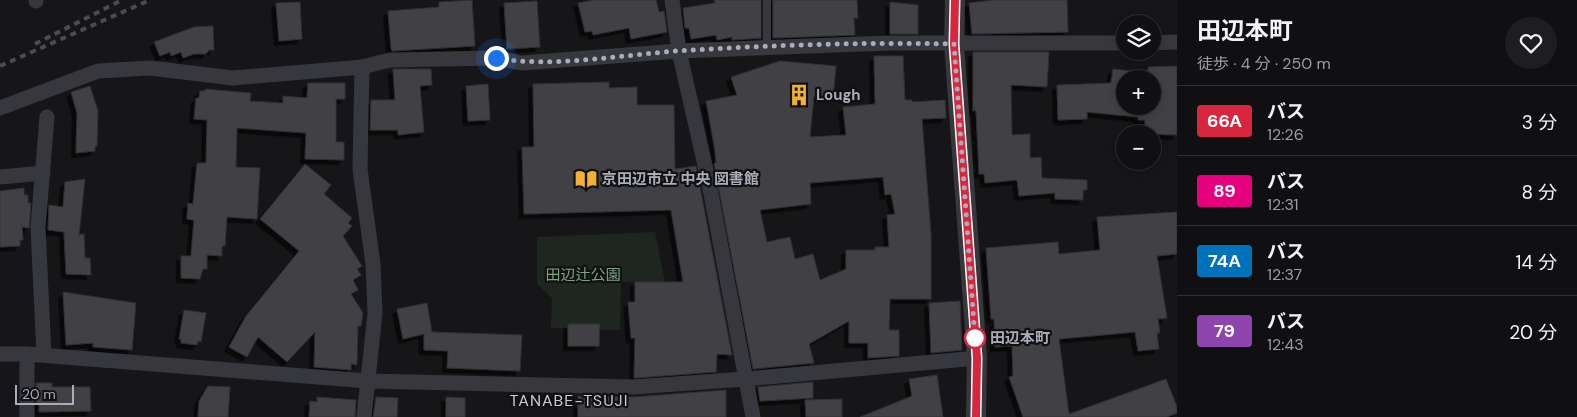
<!DOCTYPE html>
<html lang="ja">
<meta charset="utf-8">
<style>
body{margin:0;font-family:"DM Sans","Noto Sans JP",sans-serif;background:#1e1e20;color:#f1f3f6;height:100vh;display:flex;flex-direction:column;font-size:19px;white-space:nowrap}
*{box-sizing:border-box;margin:0}
p{font-size:16px;color:#9c9d9f}
.icon{flex:none;width:28px;height:28px;fill:none;stroke:currentColor;stroke-width:2;stroke-linecap:round;stroke-linejoin:round}
.map{position:relative;flex:1;overflow:hidden}
.details{display:flex;flex-direction:column;background:#101012;width:400px}
.details>*{flex:none}
.badge{padding:0 10px;border-radius:4px;font-size:18px;line-height:32px}
.fabs{position:absolute;left:1116px;top:15px;display:grid;gap:10px}
.fabs a{display:grid;place-items:center;width:45px;height:45px;border-radius:50%;background:#101012;box-shadow:0 2px 8px #0003,0 0 0 1px #303032;font-size:25px}
.scale{position:absolute;left:15px;bottom:12px;width:59px;box-sizing:border-box;padding-left:5px;border:2px solid #a8adb8;border-top:0;font-size:14px;line-height:18px;white-space:nowrap;color:#a8adb8;-webkit-text-stroke:4px #111113;paint-order:stroke}
.you{position:absolute;width:25px;height:25px;margin:-12px;border:4px solid #fff;border-radius:50%;background:#1a73e8;box-shadow:0 0 0 8px #1a73e833}
.map>.badge{position:absolute;translate:-50% -50%;box-shadow:0 0 0 2px #fff}
.round{display:grid;place-items:center;flex:none;width:52px;height:52px;border-radius:26px;background:#1e1e20}
.headline{display:flex;align-items:center;justify-content:space-between;height:85px;padding:0 20px}
h1{font-size:24px;font-weight:700;line-height:38px}
ul{padding:0;list-style:none}
li{display:flex;align-items:center;gap:15px;height:70px;padding:0 20px;border-top:1px solid #303032}
li div{flex:1}
li b{display:block;font-size:19px}
li em{font-style:normal}
li .badge{min-width:55px;font-weight:700;text-align:center}
main{display:flex;flex:1;min-height:0}
.map>svg:first-child{display:block}
</style>
<main>
<div class="map">
<svg width="1177" height="417" viewBox="0 0 1177 417">
<defs>
<filter id="shadow"><feDropShadow dx="-4.5" dy="4.5" stdDeviation="0" flood-color="#0009"/></filter>
</defs>
<rect width="100%" height="100%" fill="#161618"/>
<polygon fill="#1e261f" points="655,232 665,282 621,282 620,330 551,328 552,298 537,284 537,237"/>
<g fill="#404145" stroke="#303034" fill-rule="evenodd" filter="url(#shadow)">
<polygon points="472,0 475,46 392,51 391,48 388,11 439,7 439,2"/>
<polygon points="594,0 656,0 659,12 664,11 667,32 631,39 629,28 593,35 592,31 585,32 578,3"/>
<polygon points="714,0 761,0 761,38 732,40 732,37 717,40 716,35 691,39 689,28 685,28 683,8 715,3"/>
<polygon points="773,0 857,0 858,18 854,18 855,35 773,38"/>
<polygon points="994,0 1067,0 1068,32 972,34 969,3"/>
<polygon points="537,1 540,47 507,49 504,3"/>
<polygon points="300,2 302,39 279,41 276,3"/>
<polygon points="890,2 918,5 918,34 890,34"/>
<polygon points="213,26 214,50 209,50 206,54 194,54 183,58 181,52 171,56 170,52 160,56 154,42 194,27"/>
<polygon points="973,52 1049,52 1047,87 1011,85 1012,135 1030,134 1030,158 1041,157 1042,178 1087,180 1087,190 1083,190 1083,200 1055,199 1055,193 1019,196 1017,180 985,183 984,174 979,174 976,110 973,111"/>
<path d="M874,56H903L905,100H912V102L945,100L946,118L922,119L931,234V299H890L889,330H899V356L868,358V343H849V321L809,344L814,363L753,369L714,164L716,163L715,151L706,101L737,95L731,77L780,61L836,66L833,98L814,96L810,137L846,135L843,107L875,104ZM883,177L885,195L891,194L895,214L887,215L889,247H875V250H846V269L820,280L813,254L795,259L790,237L767,242L760,210L811,204L810,183Z"/>
<path d="M1177,66V135L1145,134V120H1138V117L1087,112V119L1058,120L1057,85L1111,83L1113,69L1148,73V67ZM1125,79H1152V106H1125Z"/>
<polygon points="393,69 431,69 432,85 420,86 424,132 398,135 398,130 370,130 371,100 395,100"/>
<polygon points="609,82 609,88 637,87 637,105 674,105 675,169 696,166 732,355 717,354 716,372 634,378 635,338 631,338 628,302 635,302 635,282 683,282 671,210 524,214 522,147 534,147 533,84"/>
<polygon points="308,83 345,83 345,99 336,99 336,142 344,142 344,160 305,159 306,133 237,128 236,167 260,168 257,219 227,217 225,246 222,246 222,256 207,255 207,269 203,269 200,279 181,278 181,256 191,256 194,220 187,219 188,203 193,204 197,163 206,163 207,120 194,119 196,98 199,98 200,91 205,91 205,89 251,93 250,101 283,103 283,96 307,98"/>
<polygon points="488,84 490,120 468,121 466,86"/>
<polygon points="90,86 98,111 97,146 95,146 95,151 76,153 77,113 71,92"/>
<polygon points="305,164 331,185 324,194 352,218 348,223 352,226 343,236 362,266 357,269 361,275 353,280 358,290 351,294 363,313 361,326 358,326 357,365 351,364 351,370 314,367 315,332 287,362 258,337 247,357 229,347 246,316 299,251 260,219"/>
<polygon points="85,179 79,235 84,234 85,258 90,258 91,275 66,274 64,232 48,230 49,205 63,207 65,182"/>
<polygon points="24,188 24,195 28,195 28,203 31,203 29,228 22,227 23,240 20,240 20,246 0,247 0,191"/>
<polygon points="1177,212 1177,254 1157,256 1167,318 1158,319 1160,333 1157,333 1159,349 1138,351 1135,332 1059,339 1069,414 1166,379 1177,407 1177,413 1167,417 1023,417 1009,377 1013,376 1012,346 995,347 994,319 991,319 986,248 1058,242 1059,254 1100,250 1097,217"/>
<polygon points="63,292 136,303 132,350 93,347 93,343 66,345"/>
<polygon points="960,301 962,350 931,353 929,303"/>
<polygon points="427,303 432,332 522,335 520,371 447,368 448,351 424,350 424,334 403,339 397,309"/>
<polygon points="184,310 206,313 201,342 198,341 197,345 181,343 181,339 179,339"/>
<polygon points="568,324 600,324 599,346 568,346"/>
<polygon points="937,375 943,417 860,417 912,396 909,379"/>
<polygon points="813,382 813,398 760,401 758,387"/>
<polygon points="36,383 52,383 52,387 90,387 91,411 39,412 39,403 36,403"/>
<polygon points="208,386 230,387 228,417 198,417 199,401"/>
<polygon points="726,390 726,417 578,417 578,396 633,397"/>
<polygon points="317,397 356,400 355,417 309,417 310,401 317,402"/>
<polygon points="376,397 398,398 397,417 373,417"/>
<polygon points="446,397 465,398 465,417 446,417"/>
<polygon points="842,399 842,417 806,417 805,400"/>
</g>
<g fill="none" stroke-linecap="round" stroke-linejoin="round">
<polyline stroke="#37383d" stroke-width="8" points="767,48 767,0"/>
<g stroke="#37383d" stroke-width="15">
<polyline points="36,0 36,1"/>
<polyline points="672,0 679,51 709,183 753,417"/>
<polyline points="1152,43 1177,42"/>
<polyline points="362,67 360,169 373,264 375,313 364,417"/>
<polyline points="0,108 98,71 150,68 233,78 362,67 390,60 496,58 522,63 679,51 889,43 1125,43"/>
<polyline points="0,177 43,173"/>
<polyline points="0,354 27,354 368,381 633,387 745,379 977,358"/>
<polyline points="44,355 38,227 47,117"/>
<polyline points="27,417 27,354"/>
</g>
<polyline stroke="#37383d" stroke-width="20" points="955,0 954,44 977,358 976,417"/>
<g stroke="#4a4c52" stroke-width="4" stroke-dasharray="6 5" stroke-linecap="butt">
<polyline points="35,44 122,0"/>
<polyline points="0,66 150,0"/>
</g>
</g>
<g fill="none" stroke-linecap="round" stroke-linejoin="round">
<g stroke="#fff" stroke-width="11">
<polyline id="line" points="955,0 954,44 977,358 976,417"/>
</g>
<use href="#line" stroke="#d7263d" stroke-width="8"/>
<path stroke="#a8adb8" stroke-width="5" stroke-dasharray="0 9" d="M496,58C551,68 620,55 677,51C769,45 862,42 954,44L975,338"/>
</g>
<defs>
<g id="building-bare" transform="scale(1.725)"><path d="M-4-6H4V6H1V3H-1V6H-4ZM-2.5-4.3h1.7v1.8h-1.7ZM.8-4.3h1.7v1.8H.8ZM-2.5-1h1.7V.8h-1.7ZM.8-1h1.7V.8H.8Z" fill="#f2b134" stroke="#111113" stroke-width="2.5" paint-order="stroke"/></g>
<g id="library-bare" transform="scale(1.725)"><path d="M-6-4Q-3-5.5-.7-3.5V5Q-3 3-6 4ZM6-4Q3-5.5 .7-3.5V5Q3 3 6 4Z" fill="#f2b134" stroke="#111113" stroke-width="2.5" paint-order="stroke"/></g>
</defs>
<g fill-rule="evenodd">
<use href="#building-bare" x="799" y="95"/>
<use href="#library-bare" x="586" y="179"/>
</g>
<circle fill="#fff" stroke="#d7263d" stroke-width="2.5" cx="975" cy="338" r="10"/>
<g text-anchor="middle" stroke-width="4.5" stroke-linejoin="round" paint-order="stroke">
<g font-size="15" font-weight="bold" fill="#a8adb8" stroke="#111113" text-anchor="start">
<text x="816" y="100">Lough</text>
<text x="602" y="184">京田辺市立 中央 図書館</text>
</g>
<g font-size="15" fill="#7fa381" stroke="#111113">
<text x="583" y="280">田辺辻公園</text>
</g>
<g font-size="15" font-weight="bold" fill="#a8adb8" stroke="#111113" text-anchor="start">
<text x="990" y="343">田辺本町</text>
</g>
<g font-size="16" letter-spacing="1" fill="#c9ccd4" stroke="#111113">
<text x="569" y="406">TANABE-TSUJI</text>
</g>
</g>
</svg>
<div class="fabs">
<a><svg class="icon" aria-label="layers" viewBox="0 0 24 24"><path d="M12 4l9 5-9 5-9-5zM3 14l9 5 9-5"/></svg></a>
<a>+</a>
<a>−</a>
</div>
<div class="scale">20 m</div>
<div class="you" style="left:496px;top:58px"></div>
</div>
<section class="details">
<div class="headline"><div><h1>田辺本町</h1><p>徒歩 · 4 分 · 250 m</p></div><a class="round"><svg class="icon" aria-label="heart" viewBox="0 0 24 24"><path d="M12 20l-8-8c-3-5 5-10 8-4 3-6 11-1 8 4z"/></svg></a></div>
<ul>
<li><span class="badge" style="background:#d7263d;color:#fff">66A</span><div><b>バス</b><p>12:26</p></div><em>3 分</em></li>
<li><span class="badge" style="background:#e6007e;color:#fff">89</span><div><b>バス</b><p>12:31</p></div><em>8 分</em></li>
<li><span class="badge" style="background:#0072bc;color:#fff">74A</span><div><b>バス</b><p>12:37</p></div><em>14 分</em></li>
<li><span class="badge" style="background:#8e44ad;color:#fff">79</span><div><b>バス</b><p>12:43</p></div><em>20 分</em></li>
</ul>
</section>
</main>
